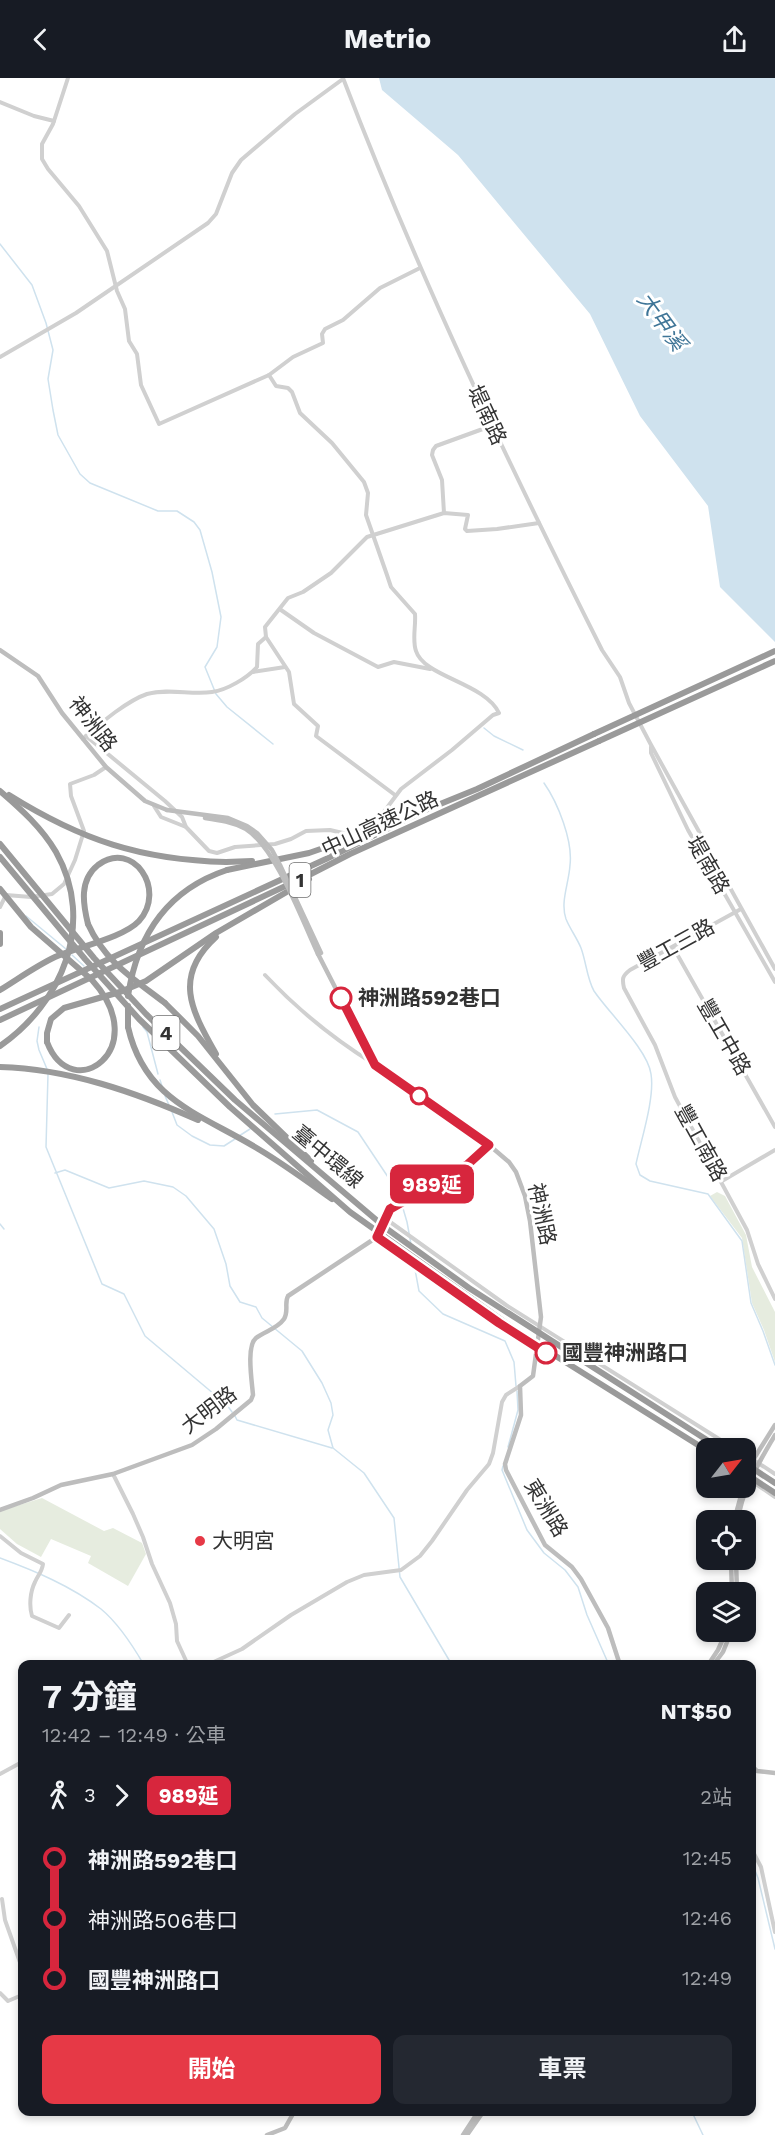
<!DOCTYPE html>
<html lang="zh-TW">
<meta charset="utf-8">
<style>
body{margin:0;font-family:"Work Sans","Noto Sans TC",sans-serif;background:#242831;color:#f1f3f6;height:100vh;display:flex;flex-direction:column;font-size:22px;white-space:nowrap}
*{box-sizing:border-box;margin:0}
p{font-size:20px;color:#9ea1a6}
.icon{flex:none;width:33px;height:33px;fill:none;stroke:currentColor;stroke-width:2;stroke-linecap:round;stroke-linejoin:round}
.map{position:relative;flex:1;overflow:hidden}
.side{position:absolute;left:18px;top:1582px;width:738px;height:456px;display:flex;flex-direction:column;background:#171b24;border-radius:12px;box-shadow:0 3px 9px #0003}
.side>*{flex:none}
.badge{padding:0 12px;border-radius:9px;font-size:21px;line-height:39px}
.needle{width:39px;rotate:59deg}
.tools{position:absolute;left:696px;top:1360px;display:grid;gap:12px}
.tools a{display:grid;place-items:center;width:60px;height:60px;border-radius:12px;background:#171b24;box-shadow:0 3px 9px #0003;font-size:30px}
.map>.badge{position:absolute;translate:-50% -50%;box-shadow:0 0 0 3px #fff}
.legs{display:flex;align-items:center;gap:9px;height:66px;padding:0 24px;font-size:20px}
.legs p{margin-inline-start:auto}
.head{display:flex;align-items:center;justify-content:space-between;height:102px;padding:0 24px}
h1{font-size:33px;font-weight:700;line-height:45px}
.cta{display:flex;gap:12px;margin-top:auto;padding:12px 24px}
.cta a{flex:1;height:69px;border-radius:12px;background:#e63946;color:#fff;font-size:24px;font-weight:700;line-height:69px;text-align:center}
.cta a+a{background:#242831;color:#f1f3f6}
ul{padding:0 24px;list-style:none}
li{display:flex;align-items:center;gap:21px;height:60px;font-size:22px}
li i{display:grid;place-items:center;width:9px;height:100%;margin:0 8px;background:currentColor}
li i::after{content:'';width:15px;height:15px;margin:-8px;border:4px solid;border-radius:50%;background:#171b24}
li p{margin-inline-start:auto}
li:first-child i{background:linear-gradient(#0000 50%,currentColor 0)}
li:last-child i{background:linear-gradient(currentColor 50%,#0000 0)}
header{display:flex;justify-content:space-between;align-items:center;height:78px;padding:0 24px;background:#171b24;font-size:27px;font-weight:700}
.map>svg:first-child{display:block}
</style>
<header><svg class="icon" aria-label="back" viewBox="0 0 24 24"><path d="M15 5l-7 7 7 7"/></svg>Metrio<svg class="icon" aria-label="share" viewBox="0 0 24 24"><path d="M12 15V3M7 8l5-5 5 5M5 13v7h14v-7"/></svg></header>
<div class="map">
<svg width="775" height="2057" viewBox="0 0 775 2057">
<rect width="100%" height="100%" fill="#fff"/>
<g fill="#e6ecdf">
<polygon points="717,1114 725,1118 746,1157 752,1189 775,1234 775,1284 764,1252 752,1225 742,1160 710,1118"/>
<polygon points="42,1420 104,1453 113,1450 142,1465 146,1476 128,1508 88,1485 91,1478 51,1461 41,1479 17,1466 0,1451 0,1433"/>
</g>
<polygon fill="#cfe2ee" points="379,0 775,0 775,564 720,509 708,428 640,338 590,236 458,77 382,12"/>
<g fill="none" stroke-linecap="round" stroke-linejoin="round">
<g stroke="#cfe2ee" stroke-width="1.5">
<polyline points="0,166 32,207 46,245 53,272 48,301 53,332 58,357 80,396 90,405 158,433 177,433 194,444 200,452 212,494 221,539 217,569 205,589 216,616 227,629 273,666"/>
<polyline points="484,650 494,658 523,672"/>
<path d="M544,705C558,725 573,763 570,787C569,805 560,824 566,841C570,851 577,860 581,870C586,883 587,901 594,913C608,934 648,972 651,996C655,1020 641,1062 636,1086L640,1097L650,1103L708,1116L742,1163L751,1225L763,1253L775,1287"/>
<polyline points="26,838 66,871"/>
<polyline points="72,877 84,888"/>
<polyline points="39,949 37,963 39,972 47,991"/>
<polyline points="143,949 147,954 158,996"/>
<polyline points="48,996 46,1069 102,1206 124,1216 145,1258 227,1327 232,1334"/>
<polyline points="160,1002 162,1008"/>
<polyline points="165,1018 169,1027"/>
<polyline points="172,1034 177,1047 192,1058 210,1067 224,1068 235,1061"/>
<polyline points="275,1036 317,1032 358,1054 396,1111 400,1122"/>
<polyline points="239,1058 250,1051"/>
<polyline points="55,1095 65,1092 109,1110 144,1103 173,1109 186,1118 214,1151 226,1186 230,1208 240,1224 256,1229 262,1240 302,1273 322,1305 331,1325 333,1337 328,1352 333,1370 364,1395 394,1440 400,1499 452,1587"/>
<polyline points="402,1127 407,1144 411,1166"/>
<polyline points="0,1146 4,1151"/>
<polyline points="414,1186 419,1213 443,1236 505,1263 514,1284 516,1308"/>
<polyline points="235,1338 237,1342 332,1370"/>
<polyline points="508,1369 518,1332 517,1313"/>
<polyline points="503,1388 502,1392 527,1452 544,1475 565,1492 578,1509 587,1537 609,1587"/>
<path d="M0,1480C35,1493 71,1508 101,1531C118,1545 133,1568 144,1587"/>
<polyline points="752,1785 758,1800 775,1871"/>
<polyline points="692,2034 703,2057"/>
</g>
<g stroke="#d0d0d0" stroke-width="4">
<polyline points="68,0 53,46 42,66 42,81 48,91 79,128 107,173 117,213 125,231 129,263 137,276 141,307 159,346 269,297 293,279 323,265 322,256 325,251 343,242 380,210 420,190"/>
<path d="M343,0C418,196 508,385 602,572L620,599L629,625L650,665L775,891"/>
<polyline points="0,24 34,38 54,43"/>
<polyline points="0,279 76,235 208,145 216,136 232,95 241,82 295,36 343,1"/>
<polyline points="444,435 442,402 432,377 433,372 436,368 491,348"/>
<polyline points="281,532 314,555 378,589 394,584 430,591"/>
<polyline points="253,594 285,589"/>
<path d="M86,658C101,644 129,622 147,616C169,610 191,617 212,614C227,612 247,600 257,589L258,566L266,559"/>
<path d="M83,661L86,658L165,723L182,739L186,749L209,773L217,775L235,769L275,766L291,761L306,753L330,752L347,756L354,754L377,743L401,711L452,672L493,637L499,635C485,605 424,599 416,573C412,562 416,548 415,536L391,509L387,497L366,437L368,415L364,404L332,365L300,335L292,314L288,310L276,308L269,297"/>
<polyline points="651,669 651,675 688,752 775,904"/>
<polyline points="395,717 316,658 318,648 294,626 289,594 266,559 265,549 288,520 303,514 331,495 367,459 444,435 468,437 465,451 467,453 497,451 539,445"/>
<polyline points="154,728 161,739 186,749"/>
<polyline points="0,829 6,817 31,819 52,816 64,806 75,782 84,753 71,718 70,706 94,697 106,689"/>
<path d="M741,831L630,892C622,898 622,901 624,910L655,967L675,1019L747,1152L758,1186L775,1221"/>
<polyline points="673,869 775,1049"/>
<path d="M265,897C299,933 332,960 374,986"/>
<polyline points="722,1103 775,1072"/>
<polyline points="386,1141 506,1227 735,1371"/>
<polyline points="377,1159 524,1261"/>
<polyline points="746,1377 775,1396"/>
<polyline points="113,1396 133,1436 143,1459 152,1486 170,1525 176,1546 177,1563 188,1587"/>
<polyline points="756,1406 775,1419"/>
<path d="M0,1458L21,1475L43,1486C42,1494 38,1497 35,1504C30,1514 29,1528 32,1538L59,1550L69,1537"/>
<polyline points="207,1587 242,1571 291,1537 347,1504 364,1497 401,1492 420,1478 432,1463 467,1412 489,1386 493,1375 502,1324 506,1317 520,1308"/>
<polyline points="0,1696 22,1684"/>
<polyline points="752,1772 761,1789 775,1854"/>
<polyline points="2,1821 5,1842 22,1890"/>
<polyline points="0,1915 8,1923 22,1917"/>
</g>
<g stroke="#bdbdbd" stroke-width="4.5">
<polyline points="0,572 38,598 62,635 106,689 145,723 167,732"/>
<polyline points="318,876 375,987 489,1067 509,1084 516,1094 525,1118 530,1143 541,1239 533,1298 520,1308 521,1337 505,1386 506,1392 545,1467 572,1489 581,1501 608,1550 620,1587"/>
<polyline points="746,1400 753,1382 775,1347"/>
<path d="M0,1432L33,1420L61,1407L113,1396L192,1367L216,1351L251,1322L253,1317C252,1304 246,1268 256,1260C265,1253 277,1251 284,1241C289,1233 284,1225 288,1218L377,1159L390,1131L467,1087L489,1067"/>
<polyline points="734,1443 743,1410"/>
<path d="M738,1443C741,1413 760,1383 775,1357"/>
<polyline points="731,1482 732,1515"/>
<polyline points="736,1482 737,1515"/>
<polyline points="708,1587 718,1572 726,1554"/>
<polyline points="713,1587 723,1574 731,1554"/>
<polyline points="752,1688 757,1693 775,1695"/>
<polyline points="267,2057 285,2050 294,2034"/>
<polyline points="463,2057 478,2034"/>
<polyline points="467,2057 483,2034"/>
</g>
<g stroke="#9a9a9a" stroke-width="6">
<polyline points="226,784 252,783"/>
<polyline points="227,792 309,775 375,752"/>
<polyline points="0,855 0,866"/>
<path d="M0,912C18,901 36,888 55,879C77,869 123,860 139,843C167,812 133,761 98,787C79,802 83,826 88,846"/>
<polyline points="165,925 198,958 253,1027 311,1083"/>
<polyline points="0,931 326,781 423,733 477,711 594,656"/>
<polyline points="0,942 309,797 350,776 599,663"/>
<path d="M128,949C145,1024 202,1036 260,1072C285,1087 308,1104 332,1121"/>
<polyline points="47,964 47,955 51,941 64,930 120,914 146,903 216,855 309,801"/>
<path d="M216,976C192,933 172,899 216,859"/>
<path d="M0,989C69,991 135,1014 198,1042"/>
</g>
<g stroke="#bdbdbd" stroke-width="4.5">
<polyline points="167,732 228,740 247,748 257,755 272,772 280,787 321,875"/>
<path d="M205,740C219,742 233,744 246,751C276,770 302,842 318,876"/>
</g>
<g stroke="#9a9a9a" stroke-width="6">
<polyline points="594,656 775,573"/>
<polyline points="599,663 775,583"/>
<path d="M0,713C21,731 42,750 56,774C96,845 62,925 0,968"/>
<path d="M9,717C81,762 141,782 226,784"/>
<polyline points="0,766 94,880 146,936 235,1022 387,1151 469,1210 721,1371"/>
<polyline points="0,779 85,881 139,941 230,1029 350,1134 527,1260 706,1372"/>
<path d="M0,811L31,849L92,902C154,970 72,1029 47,964"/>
<path d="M88,846C105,884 134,901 165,925"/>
<path d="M128,918C137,858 167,812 227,792"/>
<polyline points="128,928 128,949"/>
<polyline points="746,1386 775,1405"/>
<polyline points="746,1396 775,1415"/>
</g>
</g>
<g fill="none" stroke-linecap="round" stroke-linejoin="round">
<g stroke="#fff" stroke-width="14">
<polyline id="line-1" points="341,920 375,987 489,1067 467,1087 390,1131 377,1159 499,1245 546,1275"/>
</g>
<use href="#line-1" stroke="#d7263d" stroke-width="9"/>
</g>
<g fill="#fff" stroke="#d7263d" stroke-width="3">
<circle cx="341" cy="920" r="10"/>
<circle cx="419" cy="1018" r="8"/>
<circle cx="546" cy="1275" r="10"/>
</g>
<circle fill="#e63946" stroke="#fff" stroke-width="2" cx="200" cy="1463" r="6"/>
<g text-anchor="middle" stroke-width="6" stroke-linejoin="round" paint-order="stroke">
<g fill="#fff" stroke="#707070" stroke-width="1.5">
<rect x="289.5" y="785" width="21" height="34" rx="4.5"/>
<rect x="152.5" y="938" width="27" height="34" rx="4.5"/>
</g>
<g font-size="20" font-weight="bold" fill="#333">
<text x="300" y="809">1</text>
<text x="166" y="962">4</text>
</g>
<g font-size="21" fill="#333" stroke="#fff">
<text transform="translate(487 337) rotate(65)" y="7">堤南路</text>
<text transform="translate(93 646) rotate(52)" y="7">神洲路</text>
<text transform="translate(380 746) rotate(-25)" y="7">中山高速公路</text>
<text transform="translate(708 787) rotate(60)" y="7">堤南路</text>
<text transform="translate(676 867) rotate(-29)" y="7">豐工三路</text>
<text transform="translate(724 959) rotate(60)" y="7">豐工中路</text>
<text transform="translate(701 1065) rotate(61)" y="7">豐工南路</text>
<text transform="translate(328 1079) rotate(40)" y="7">臺中環線</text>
<text transform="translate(542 1136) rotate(78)" y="7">神洲路</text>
<text transform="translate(209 1332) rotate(-37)" y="7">大明路</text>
<text transform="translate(546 1430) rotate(59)" y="7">東洲路</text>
</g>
<g font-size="21" font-weight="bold" fill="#333" stroke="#fff" text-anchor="start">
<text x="358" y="927">神洲路592巷口</text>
<text x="562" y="1282">國豐神洲路口</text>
</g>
<g font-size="21" fill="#333" stroke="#fff" text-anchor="start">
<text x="212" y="1470">大明宮</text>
</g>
<g font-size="22" font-style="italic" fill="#3f7597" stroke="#fff">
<text transform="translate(662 243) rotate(54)" y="8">大甲溪</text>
</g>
</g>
</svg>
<div class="tools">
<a><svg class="needle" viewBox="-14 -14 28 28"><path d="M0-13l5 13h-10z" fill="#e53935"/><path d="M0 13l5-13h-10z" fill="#9ea1a6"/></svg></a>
<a><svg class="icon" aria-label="locate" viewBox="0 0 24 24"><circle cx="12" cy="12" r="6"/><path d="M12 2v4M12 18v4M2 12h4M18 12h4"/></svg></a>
<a><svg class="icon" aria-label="layers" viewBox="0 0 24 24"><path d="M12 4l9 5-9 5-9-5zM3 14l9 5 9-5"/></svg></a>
</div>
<b class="badge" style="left:432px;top:1106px;background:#d7263d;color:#fff">989延</b>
<section class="side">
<div class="head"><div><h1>7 分鐘</h1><p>12:42 – 12:49 · 公車</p></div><b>NT$50</b></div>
<div class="legs"><svg class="icon" aria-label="walk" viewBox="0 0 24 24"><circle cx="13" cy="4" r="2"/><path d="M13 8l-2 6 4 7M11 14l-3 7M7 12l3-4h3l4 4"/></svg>3<svg class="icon" aria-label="forward" viewBox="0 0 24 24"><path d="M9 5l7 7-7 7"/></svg><b class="badge" style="background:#d7263d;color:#fff">989延</b><p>2站</p></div>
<ul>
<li><i style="color:#d7263d"></i><b>神洲路592巷口</b><p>12:45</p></li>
<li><i style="color:#d7263d"></i><span>神洲路506巷口</span><p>12:46</p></li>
<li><i style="color:#d7263d"></i><b>國豐神洲路口</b><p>12:49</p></li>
</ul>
<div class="cta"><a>開始</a><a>車票</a></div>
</section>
</div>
